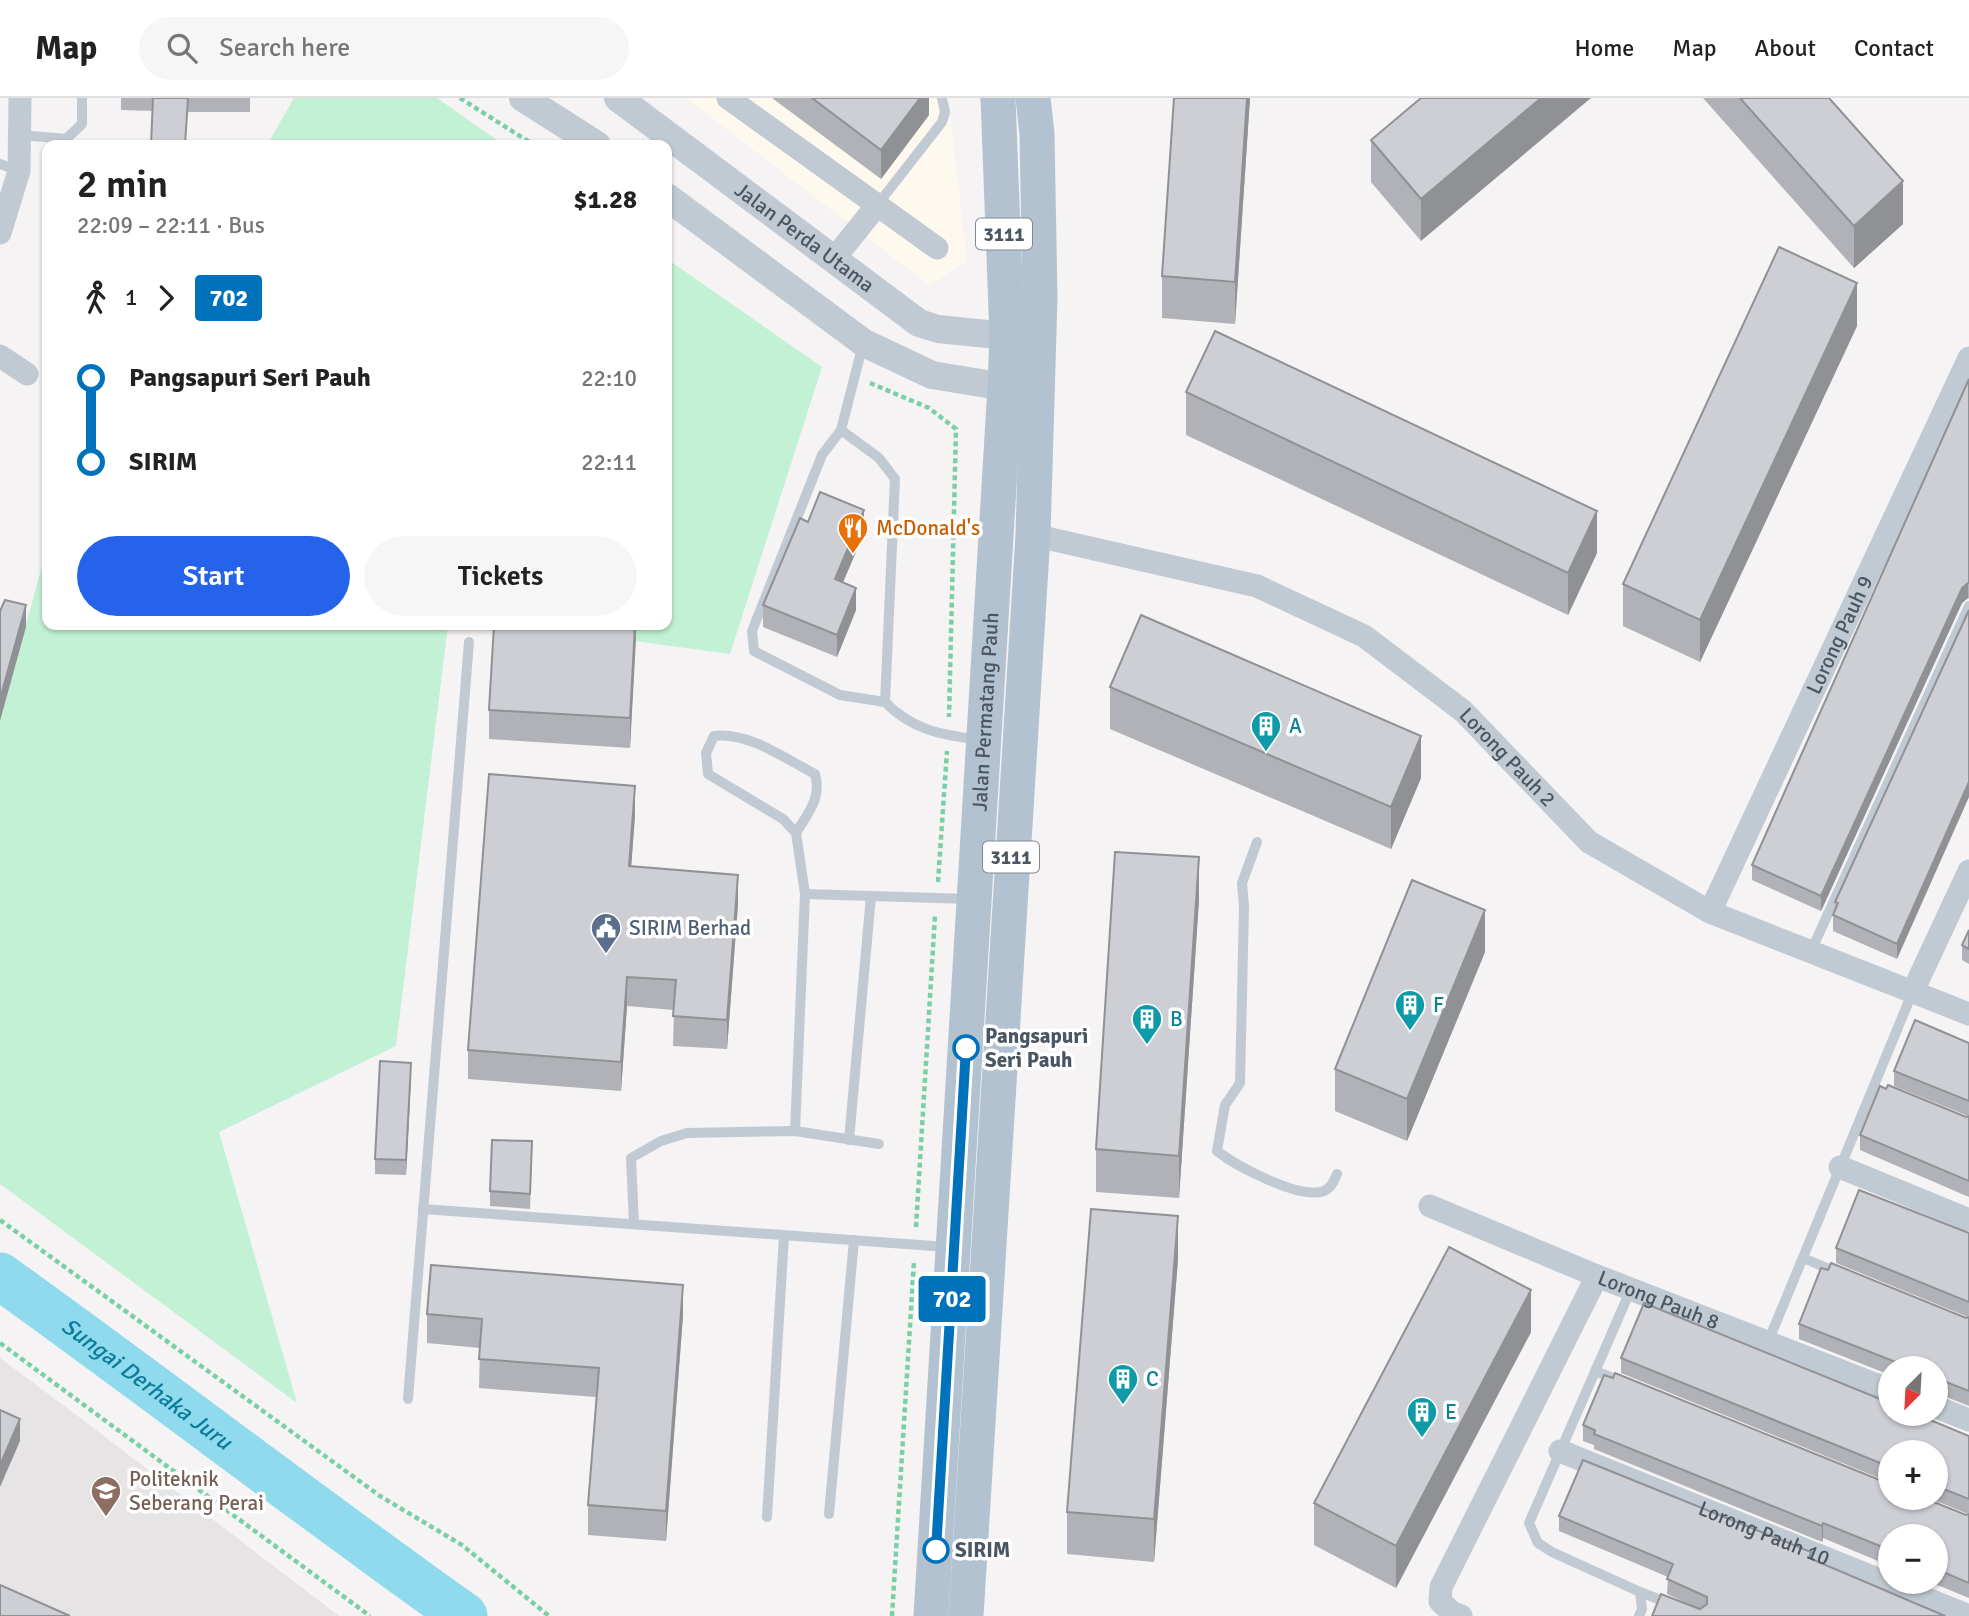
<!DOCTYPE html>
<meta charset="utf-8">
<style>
body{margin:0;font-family:Signika,sans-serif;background:#f6f6f6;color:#222;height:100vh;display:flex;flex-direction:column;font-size:26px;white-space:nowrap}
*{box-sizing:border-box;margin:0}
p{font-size:23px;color:#767676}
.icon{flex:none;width:38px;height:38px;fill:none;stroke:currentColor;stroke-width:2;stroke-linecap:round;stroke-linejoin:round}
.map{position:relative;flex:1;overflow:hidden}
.drawer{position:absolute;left:42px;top:42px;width:630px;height:490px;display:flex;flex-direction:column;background:#fff;border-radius:14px;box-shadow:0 2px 5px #0004}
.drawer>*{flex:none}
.badge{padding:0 14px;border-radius:5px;font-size:24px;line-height:46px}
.needle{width:46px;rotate:204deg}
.fabs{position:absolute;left:1878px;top:1258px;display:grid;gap:14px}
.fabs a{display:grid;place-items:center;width:70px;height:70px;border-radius:50%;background:#fff;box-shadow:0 2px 5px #0004;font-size:35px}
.map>.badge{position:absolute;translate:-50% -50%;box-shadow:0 0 0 4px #fff}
.legs{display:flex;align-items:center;gap:10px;height:77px;padding:0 35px;font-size:23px}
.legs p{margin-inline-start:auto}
.head{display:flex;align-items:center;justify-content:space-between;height:119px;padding:0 35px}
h1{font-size:38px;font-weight:600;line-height:52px}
.cta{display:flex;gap:14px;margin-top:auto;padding:14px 35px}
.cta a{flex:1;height:80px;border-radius:42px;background:#2563eb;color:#fff;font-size:28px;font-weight:600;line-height:80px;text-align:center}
.cta a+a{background:#f6f6f6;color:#222}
ul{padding:0 35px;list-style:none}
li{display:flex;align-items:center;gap:24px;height:84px;font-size:26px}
li i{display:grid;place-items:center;width:10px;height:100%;margin:0 9px;background:currentColor}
li i::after{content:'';width:18px;height:18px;margin:-9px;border:5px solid;border-radius:50%;background:#fff}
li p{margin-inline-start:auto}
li:first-child i{background:linear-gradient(#0000 50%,currentColor 0)}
li:last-child i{background:linear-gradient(currentColor 50%,#0000 0)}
header{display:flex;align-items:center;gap:42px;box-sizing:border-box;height:98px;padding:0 35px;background:#fff;border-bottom:2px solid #e0e0e0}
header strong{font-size:33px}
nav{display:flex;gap:38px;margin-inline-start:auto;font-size:24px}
.search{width:490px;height:63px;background:#f6f6f6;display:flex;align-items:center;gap:18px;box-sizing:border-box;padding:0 24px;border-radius:38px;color:#767676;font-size:26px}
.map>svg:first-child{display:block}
</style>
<header>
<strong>Map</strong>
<div class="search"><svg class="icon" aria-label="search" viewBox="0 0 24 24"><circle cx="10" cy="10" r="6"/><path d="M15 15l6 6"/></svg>Search here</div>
<nav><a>Home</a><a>Map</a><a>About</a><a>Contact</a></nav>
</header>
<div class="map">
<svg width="1969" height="1518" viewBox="0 0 1969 1518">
<rect width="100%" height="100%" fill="#f5f3f3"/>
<polygon fill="#fdf9ef" points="686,0 948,0 967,163 929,187"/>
<polygon fill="#e6e4e5" points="0,1260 83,1322 339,1518 0,1518"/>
<g fill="#c3f1d5">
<polygon points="294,0 437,0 504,47 267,47"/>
<polygon points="667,161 822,269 730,556 517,527 667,527"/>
<polygon points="47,449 47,527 448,527 396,948 219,1034 297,1305 0,1086 0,623"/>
</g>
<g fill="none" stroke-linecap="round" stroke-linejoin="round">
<path stroke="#90daee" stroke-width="47" id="s1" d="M0,1178C156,1290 308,1407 464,1518"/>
<g stroke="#7ad0a6" stroke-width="4.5" stroke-dasharray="5 3.5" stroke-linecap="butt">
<polyline points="460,0 534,47"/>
<polyline points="870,285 929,310 956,331 949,619"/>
<polyline points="938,784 947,653"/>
<polyline points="0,1122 380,1398 462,1447 549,1518"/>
<polyline points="916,1129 935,817"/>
<polyline points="0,1245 370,1518"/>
<polyline points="892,1518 914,1163"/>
</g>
<g stroke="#c1cad2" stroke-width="10">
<polyline points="21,37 66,41 82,26 82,0"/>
<polyline points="0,66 19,73"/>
<polyline points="878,106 942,24 945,14 942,0"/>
<path d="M863,246L841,332L879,360L895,381L885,604C912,632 942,637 980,642"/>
<polyline points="841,332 822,357 752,533 754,553 840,597 885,604"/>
<path d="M1257,744L1242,785L1244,808L1240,985L1225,1007L1217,1053C1236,1068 1300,1102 1324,1093C1331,1090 1334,1083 1337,1076"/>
<polyline points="805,796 970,801"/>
<polyline points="1811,853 1969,508"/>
<path d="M795,1033L805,796L796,735L783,721L708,676L706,655L714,638C749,634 784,660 815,676C822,700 808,715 796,735"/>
<polyline points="849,1042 871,798"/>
<polyline points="423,1111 947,1149"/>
<polyline points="634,1126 631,1060 661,1043 687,1035 795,1033 879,1046"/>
<polyline points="1803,1160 1839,1175"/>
<polyline points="1631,1191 1529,1425 1538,1445 1552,1454 1640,1494 1642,1511 1639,1518"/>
<polyline points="1768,1244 1913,893"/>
<polyline points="1595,1273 1625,1285"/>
<polyline points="408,1301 469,544"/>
<polyline points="829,1416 854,1142"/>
<polyline points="767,1419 784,1138"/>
<polyline points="1640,1494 1671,1506"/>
</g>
<g stroke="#c1cad2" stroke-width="23">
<polyline points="728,0 937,150"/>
<polyline points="0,135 19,73 20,0"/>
<polyline points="833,162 878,106"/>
<polyline points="0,258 27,276"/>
<path id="s2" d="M1033,437L1257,488L1364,538L1463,613L1589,744L1710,814L1969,916"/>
<path id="s3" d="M1710,814L1969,260"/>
<polyline points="1913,893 1969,773"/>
<polyline points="1840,1069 1969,1122"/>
<path id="s4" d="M1430,1108L1597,1178L1890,1292"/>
<polyline points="1936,1309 1969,1322"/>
<path id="s5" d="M1560,1353L1969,1518"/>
<polyline points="1461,1518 1451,1514 1440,1503 1441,1489 1597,1178"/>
</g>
<g stroke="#c1cad2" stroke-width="28">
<polyline points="523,0 597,47"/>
<path id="s6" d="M618,0L919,225L938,231L1007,238"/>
<polyline points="667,99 864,245 932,277 1005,289"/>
</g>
<g stroke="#b3c2d1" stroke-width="35">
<path id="s7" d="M931,1518L1005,289L1007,238L998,0"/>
<polyline points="966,1518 1033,437 1040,200 1037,36 1033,0"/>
</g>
</g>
<g fill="#b0b2b7" fill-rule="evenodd">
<polygon points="121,0 250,0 250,14 188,14 121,12"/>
<polygon points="772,0 929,0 929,17 881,81"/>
<polygon points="1174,0 1250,0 1235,226 1162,220 1162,178"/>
<polygon points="1421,0 1421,143 1371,84 1371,42"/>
<polygon points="1703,0 1829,0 1903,126 1854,170"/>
<polygon points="1857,228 1700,564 1623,528 1623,486"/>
<polygon points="1969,281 1969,501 1968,500 1962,505 1821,813 1752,782 1752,767"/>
<polygon points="1186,294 1597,455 1568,517 1186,337"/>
<polygon points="808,424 864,435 843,484 856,512 837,559 763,529 763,507"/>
<polygon points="1969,512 1897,861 1833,833 1833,817 1835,812 1835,804"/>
<polygon points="636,527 630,650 489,641 489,612"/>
<polygon points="1110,589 1421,680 1391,751 1110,631"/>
<polygon points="635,717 631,769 738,806 727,951 673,948 674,912 627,908 621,993 468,981 468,952"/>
<polygon points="1199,802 1179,1100 1096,1094 1096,1051"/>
<polygon points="1969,832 1969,866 1962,862 1962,847"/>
<polygon points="1485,854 1407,1043 1335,1013 1335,971"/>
<polygon points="1969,945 1969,1099 1860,1052 1860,1037 1968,1018 1894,988 1894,973"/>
<polygon points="411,980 406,1077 375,1076 375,1061"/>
<polygon points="532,1058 530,1111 490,1108 490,1093"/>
<polygon points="1969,1135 1969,1308 1936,1295 1936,1270 1890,1270 1890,1277 1799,1241 1799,1226 1968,1219 1836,1165 1836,1150"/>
<polygon points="1178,1161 1154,1464 1067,1456 1067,1414"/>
<polygon points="427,1216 683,1217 666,1443 588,1437 588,1407 596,1299 479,1290 480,1250 427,1245"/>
<polygon points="1531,1234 1396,1490 1314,1447 1314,1405"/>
<path d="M1621,1260L1969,1338V1500L1930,1484H1936V1438H1890V1468L1823,1440L1822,1444L1594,1351V1347L1583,1343V1327L1887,1385L1889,1384L1621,1275ZM1890,1354H1936V1400H1929L1968,1416L1966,1417L1890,1400Z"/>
<polygon points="1559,1418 1811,1461 1945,1518 1652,1518 1695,1509 1667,1496 1668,1479 1559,1433"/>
</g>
<g fill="#909195">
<polygon points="920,0 929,0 929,17 881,81 881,52"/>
<polygon points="1247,0 1250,0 1235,226 1235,184"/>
<polygon points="1541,0 1591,0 1421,143 1421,101"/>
<polygon points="1903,83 1903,126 1854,170 1854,128"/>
<polygon points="1857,185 1857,228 1700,564 1700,522"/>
<polygon points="864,412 864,435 835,503 835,481"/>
<polygon points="1597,413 1597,455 1568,517 1568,475"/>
<polygon points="1968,485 1968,500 1962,505 1821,813 1821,798 1962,490"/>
<polygon points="856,490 856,512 837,559 837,537"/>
<polygon points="26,507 26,529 0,623 0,601"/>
<polygon points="635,527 636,542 630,650 630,620"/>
<polygon points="1421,638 1421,680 1391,751 1391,709"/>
<polygon points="1969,684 1969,699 1897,861 1897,846"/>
<polygon points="635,688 635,717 629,798 629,768"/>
<polygon points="1199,759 1199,802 1179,1100 1179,1058"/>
<polygon points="738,777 738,806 727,951 727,922"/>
<polygon points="1485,812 1485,854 1407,1043 1407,1001"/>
<polygon points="627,879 627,908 621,993 621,964"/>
<polygon points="411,965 411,980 406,1077 406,1062"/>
<polygon points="1178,1118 1178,1161 1154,1464 1154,1421"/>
<polygon points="683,1187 683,1217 666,1443 666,1413"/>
<polygon points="1531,1192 1531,1234 1396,1490 1396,1448"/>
<polygon points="20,1321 20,1343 0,1389 0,1367"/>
<polygon points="1823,1425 1823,1440 1822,1444 1822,1428"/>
</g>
<g fill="#cdcfd5" stroke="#909195" stroke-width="2">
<polygon points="153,0 188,0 185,47 151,47"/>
<polygon points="812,0 920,0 881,52"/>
<polygon points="1174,0 1247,0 1235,184 1162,178"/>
<polygon points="1421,0 1541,0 1421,101 1371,42"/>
<polygon points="1740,0 1829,0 1903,83 1854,128"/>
<polygon points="1779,149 1857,185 1700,522 1623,486"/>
<polygon points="1215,233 1597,413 1568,475 1186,294"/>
<polygon points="1969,281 1969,485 1968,485 1962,490 1821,798 1752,767"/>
<polygon points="820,394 864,412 835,481 856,490 837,537 763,507 800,420 808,424"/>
<polygon points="5,502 26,507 0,601 0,513"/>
<polygon points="1969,512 1969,684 1897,846 1833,817 1838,805 1835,804"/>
<polygon points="1141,517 1421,638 1391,709 1110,589"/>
<polygon points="494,527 635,527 630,620 489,612"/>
<polygon points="489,676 635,688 629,768 738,777 727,922 673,918 676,882 627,879 621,964 468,952"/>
<polygon points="1115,754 1199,759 1179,1058 1096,1051"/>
<polygon points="1412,782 1485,812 1407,1001 1335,971"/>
<polygon points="1969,832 1969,851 1962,847"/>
<polygon points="1915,922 1969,945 1969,1003 1894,973"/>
<polygon points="380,963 411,965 406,1062 375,1061"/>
<polygon points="1888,987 1966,1019 1969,1018 1969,1083 1860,1037 1880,988 1886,991"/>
<polygon points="492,1042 532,1043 530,1096 490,1093"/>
<polygon points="1859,1092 1969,1135 1969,1204 1836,1150"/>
<polygon points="1091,1111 1178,1118 1154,1421 1067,1414"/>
<polygon points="1449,1149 1531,1192 1396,1448 1314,1405"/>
<polygon points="1831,1165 1966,1220 1969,1219 1969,1293 1936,1280 1936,1270 1911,1270 1799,1226 1821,1170 1828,1172"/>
<polygon points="431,1167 683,1187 666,1413 588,1407 599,1270 479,1261 482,1221 427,1216"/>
<polygon points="1644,1205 1890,1305 1890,1316 1916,1316 1969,1338 1969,1401 1936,1388 1936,1354 1890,1354 1890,1369 1621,1260"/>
<polygon points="1615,1275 1887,1385 1890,1384 1890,1400 1924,1400 1966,1417 1969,1416 1969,1485 1936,1471 1936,1438 1890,1438 1890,1452 1823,1425 1822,1428 1594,1336 1595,1332 1583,1327 1604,1277 1613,1280"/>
<polygon points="0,1312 20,1321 0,1367"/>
<polygon points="1583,1362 1811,1454 1809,1460 1945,1518 1652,1518 1661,1496 1700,1511 1707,1506 1707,1499 1667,1481 1673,1466 1559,1418"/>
<polygon points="0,1487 70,1518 0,1518"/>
</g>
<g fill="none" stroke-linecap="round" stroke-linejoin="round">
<g stroke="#fff" stroke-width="16">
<polyline id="line-1" points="936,1452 966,950"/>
</g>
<use href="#line-1" stroke="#0072bc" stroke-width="10"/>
</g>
<defs>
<g id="restaurant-pin" transform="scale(1.575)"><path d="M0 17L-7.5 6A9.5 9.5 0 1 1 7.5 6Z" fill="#e8710a" stroke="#fff"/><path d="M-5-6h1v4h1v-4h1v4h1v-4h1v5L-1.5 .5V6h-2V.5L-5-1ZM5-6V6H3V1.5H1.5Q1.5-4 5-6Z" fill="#fff"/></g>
<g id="building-pin" transform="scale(1.575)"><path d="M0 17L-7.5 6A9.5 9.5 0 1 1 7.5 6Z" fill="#0f9aa8" stroke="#fff"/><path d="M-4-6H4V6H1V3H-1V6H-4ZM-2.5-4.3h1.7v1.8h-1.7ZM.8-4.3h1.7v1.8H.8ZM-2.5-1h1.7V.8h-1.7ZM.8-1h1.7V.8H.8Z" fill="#fff"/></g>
<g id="civic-pin" transform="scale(1.575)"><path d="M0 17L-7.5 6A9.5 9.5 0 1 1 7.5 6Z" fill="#5c6f8a" stroke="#fff"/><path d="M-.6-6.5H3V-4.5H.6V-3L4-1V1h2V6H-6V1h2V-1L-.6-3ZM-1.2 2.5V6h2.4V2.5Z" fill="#fff"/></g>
<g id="university-pin" transform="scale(1.575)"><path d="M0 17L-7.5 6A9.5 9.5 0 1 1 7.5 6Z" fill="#8d6e63" stroke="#fff"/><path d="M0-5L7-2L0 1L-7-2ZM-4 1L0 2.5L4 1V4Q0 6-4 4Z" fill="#fff"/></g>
</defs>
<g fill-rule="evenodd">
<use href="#restaurant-pin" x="853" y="430"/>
<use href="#building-pin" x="1266" y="628"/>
<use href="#civic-pin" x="606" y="830"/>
<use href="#building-pin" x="1410" y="907"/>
<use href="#building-pin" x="1147" y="921"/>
<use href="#building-pin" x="1123" y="1281"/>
<use href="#building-pin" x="1422" y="1314"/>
<use href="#university-pin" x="106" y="1393"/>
</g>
<g fill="#fff" stroke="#0072bc" stroke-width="3.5">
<circle cx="966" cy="950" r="12"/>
<circle cx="936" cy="1452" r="12"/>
</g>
<g text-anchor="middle" stroke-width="7" stroke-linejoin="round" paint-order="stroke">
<g fill="#fff" stroke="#808990" stroke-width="2">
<rect x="976" y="120.5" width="56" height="31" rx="5"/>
<rect x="983" y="743.5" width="56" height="31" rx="5"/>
</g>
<g font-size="19" font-weight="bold" fill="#4a5661">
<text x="1004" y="143">3111</text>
<text x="1011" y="766">3111</text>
</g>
<g font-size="21" fill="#4a5661" stroke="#fff">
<text dy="7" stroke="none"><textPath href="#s6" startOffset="233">Jalan Perda Utama</textPath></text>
<text dy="7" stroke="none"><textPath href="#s3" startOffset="306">Lorong Pauh 9</textPath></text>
<text dy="7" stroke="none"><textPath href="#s7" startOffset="906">Jalan Permatang Pauh</textPath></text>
<text dy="7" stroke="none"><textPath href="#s2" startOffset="536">Lorong Pauh 2</textPath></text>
<text dy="7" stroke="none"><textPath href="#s4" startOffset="247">Lorong Pauh 8</textPath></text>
<text dy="7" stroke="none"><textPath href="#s5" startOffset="220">Lorong Pauh 10</textPath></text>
</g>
<g font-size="21" fill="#c56008" stroke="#fff" text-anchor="start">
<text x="876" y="437">McDonald's</text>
</g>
<g font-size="21" fill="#0d838f" stroke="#fff" text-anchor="start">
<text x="1289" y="635">A</text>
<text x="1433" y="914">F</text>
<text x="1170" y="928">B</text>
<text x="1146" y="1288">C</text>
<text x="1445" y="1321">E</text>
</g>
<g font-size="21" fill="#4e5e75" stroke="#fff" text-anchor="start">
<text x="629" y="837">SIRIM Berhad</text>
</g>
<g font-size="21" font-weight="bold" fill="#4a5661" stroke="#fff" text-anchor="start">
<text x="985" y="945">Pangsapuri<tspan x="985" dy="24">Seri Pauh</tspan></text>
<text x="955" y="1459">SIRIM</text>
</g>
<g font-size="21" fill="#785e54" stroke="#fff" text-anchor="start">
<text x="129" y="1388">Politeknik<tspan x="129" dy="24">Seberang Perai</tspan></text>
</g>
<g font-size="23" font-style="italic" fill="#0c7c9b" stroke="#fff">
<text dy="8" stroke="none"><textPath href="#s1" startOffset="182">Sungai Derhaka Juru</textPath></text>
</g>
</g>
</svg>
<div class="fabs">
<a><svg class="needle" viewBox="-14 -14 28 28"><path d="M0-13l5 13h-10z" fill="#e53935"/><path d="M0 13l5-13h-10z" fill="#767676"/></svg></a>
<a>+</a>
<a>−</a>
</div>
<b class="badge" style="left:952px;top:1201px;background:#0072bc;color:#fff">702</b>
<section class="drawer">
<div class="head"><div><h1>2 min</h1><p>22:09 – 22:11 · Bus</p></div><b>$1.28</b></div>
<div class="legs"><svg class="icon" aria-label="walk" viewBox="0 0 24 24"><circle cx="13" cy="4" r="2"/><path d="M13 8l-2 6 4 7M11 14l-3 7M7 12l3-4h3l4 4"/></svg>1<svg class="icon" aria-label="forward" viewBox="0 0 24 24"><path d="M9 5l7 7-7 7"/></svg><b class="badge" style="background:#0072bc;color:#fff">702</b></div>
<ul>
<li><i style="color:#0072bc"></i><b>Pangsapuri Seri Pauh</b><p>22:10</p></li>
<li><i style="color:#0072bc"></i><b>SIRIM</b><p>22:11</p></li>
</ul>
<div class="cta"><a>Start</a><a>Tickets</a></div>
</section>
</div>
